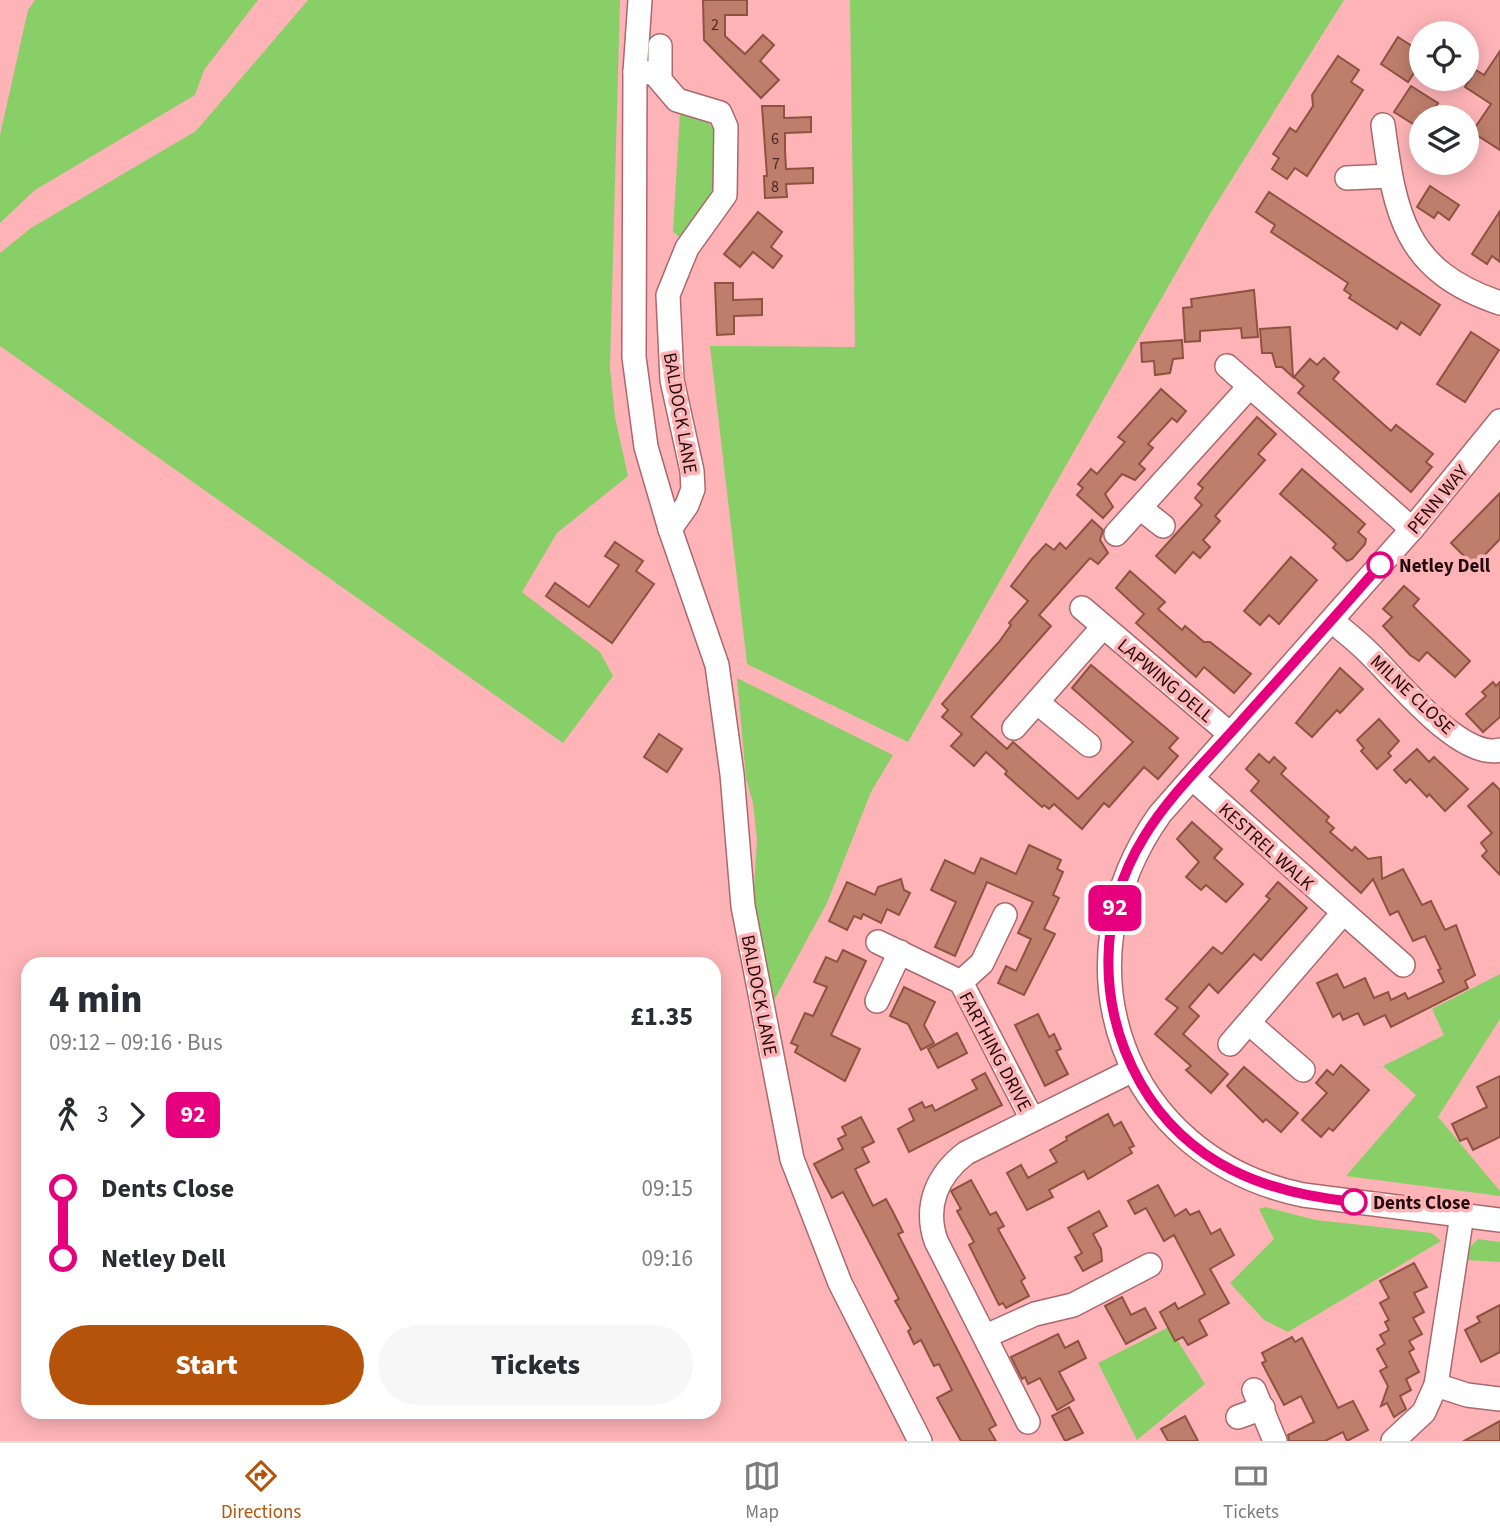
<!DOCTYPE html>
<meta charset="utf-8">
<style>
body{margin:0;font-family:"Source Sans 3",sans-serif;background:#f7f7f7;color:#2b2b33;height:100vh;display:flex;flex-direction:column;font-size:26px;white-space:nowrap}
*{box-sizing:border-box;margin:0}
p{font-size:23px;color:#7c7c81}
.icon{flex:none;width:38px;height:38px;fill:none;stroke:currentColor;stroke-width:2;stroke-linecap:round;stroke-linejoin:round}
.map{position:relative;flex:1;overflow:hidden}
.drawer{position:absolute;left:21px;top:957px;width:700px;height:462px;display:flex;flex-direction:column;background:#fff;border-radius:21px;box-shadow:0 4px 18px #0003}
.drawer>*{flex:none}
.badge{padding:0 14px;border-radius:10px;font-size:24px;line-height:46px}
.tools{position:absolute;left:1409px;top:21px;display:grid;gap:14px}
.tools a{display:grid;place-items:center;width:70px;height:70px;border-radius:50%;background:#fff;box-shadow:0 4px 18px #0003;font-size:35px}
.map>.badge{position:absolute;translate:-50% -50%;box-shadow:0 0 0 4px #fff}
.legs{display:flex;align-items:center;gap:10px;height:77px;padding:0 28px;font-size:23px}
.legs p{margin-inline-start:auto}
.head{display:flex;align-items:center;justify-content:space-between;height:119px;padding:0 28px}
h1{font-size:38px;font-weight:800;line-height:52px}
.primary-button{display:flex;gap:14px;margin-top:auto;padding:14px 28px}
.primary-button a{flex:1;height:80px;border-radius:42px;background:#b45309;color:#fff;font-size:28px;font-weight:800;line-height:80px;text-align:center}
.primary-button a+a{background:#f7f7f7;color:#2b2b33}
ul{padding:0 28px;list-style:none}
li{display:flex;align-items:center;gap:24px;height:70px;font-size:26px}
li i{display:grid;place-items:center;width:10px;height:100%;margin:0 9px;background:currentColor}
li i::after{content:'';width:18px;height:18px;margin:-9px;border:5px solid;border-radius:50%;background:#fff}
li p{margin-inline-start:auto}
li:first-child i{background:linear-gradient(#0000 50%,currentColor 0)}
li:last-child i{background:linear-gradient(currentColor 50%,#0000 0)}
.tab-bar{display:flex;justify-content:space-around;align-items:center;height:98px;border-top:2px solid #e1e1e2;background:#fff;font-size:19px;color:#7c7c81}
.tab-bar a{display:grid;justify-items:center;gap:4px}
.tab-bar .current{color:#b45309}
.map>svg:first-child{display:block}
</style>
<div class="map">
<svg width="1500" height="1441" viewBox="0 0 1500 1441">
<rect width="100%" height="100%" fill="#feb4b7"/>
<g fill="#88cf68">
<polygon points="35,0 258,0 204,70 195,95 35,190 0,223 0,135 28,10"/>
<polygon points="308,0 620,0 610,368 615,417 628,476 557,533 522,592 600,652 613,676 563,743 0,346 0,253 31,228 196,131"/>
<polygon points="850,0 1344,0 1208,217 908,742 747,664 710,346 855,347"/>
<polygon points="680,112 702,116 714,129 718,140 720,194 685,241 673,232"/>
<polygon points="737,678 893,755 871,792 827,903 772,1004 758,941 754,888 757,840 753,803 746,778"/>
<polygon points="1500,974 1500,1019 1438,1117 1500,1191 1500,1196 1346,1176 1416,1095 1383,1066 1444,1035 1432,1009"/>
<polygon points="1265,1207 1316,1220 1432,1233 1441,1241 1288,1332 1264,1320 1230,1283 1274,1239 1259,1209"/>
<polygon points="1478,1239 1500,1242 1500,1262 1466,1260 1470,1247"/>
<polygon points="1169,1327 1205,1384 1137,1440 1098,1363"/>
</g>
<g fill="#be7e6b" stroke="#8e5241" stroke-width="2">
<polygon points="703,0 747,0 747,15 725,15 725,36 745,54 763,35 774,45 760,61 779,80 761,98 704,40"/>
<polygon points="1398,37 1421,52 1421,62 1408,82 1381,64"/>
<polygon points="1500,51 1500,150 1472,132 1491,104 1465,87 1476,70 1484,75"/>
<polygon points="1338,56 1359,70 1351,82 1363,90 1307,176 1295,168 1287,179 1272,169 1279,158 1273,154 1290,128 1296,132 1313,106 1312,95"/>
<polygon points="1411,86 1438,103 1429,117 1421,117 1421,129 1394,112"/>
<polygon points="762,106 784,106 784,118 811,117 811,132 785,133 785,150 786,169 813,168 813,183 786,184 787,197 765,198 764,176 767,176"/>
<polygon points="1430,186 1459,205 1449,220 1438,212 1434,218 1417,207"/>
<polygon points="1269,192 1440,305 1420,335 1401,322 1397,329 1349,298 1351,295 1344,290 1348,283 1271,232 1275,225 1256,212"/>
<polygon points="1500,211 1500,262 1492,256 1487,264 1472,254"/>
<polygon points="758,212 782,232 771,247 782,256 773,268 753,252 740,267 724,254"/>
<polygon points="715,283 733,283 733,300 762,299 762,315 734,316 734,334 717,335"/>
<polygon points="1254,290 1258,337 1242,338 1241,328 1200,331 1200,341 1185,342 1183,308 1192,307 1191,299"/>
<polygon points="1290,327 1293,377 1282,367 1276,367 1272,353 1262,353 1260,329"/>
<polygon points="1471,332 1499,350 1465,402 1437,384"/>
<polygon points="1182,340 1183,358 1173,359 1170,373 1155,375 1154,361 1142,362 1141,343"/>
<polygon points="1324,358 1339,372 1333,379 1391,431 1396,425 1433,454 1426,462 1432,467 1411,492 1298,393 1304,386 1294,377 1310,359 1317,365"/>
<polygon points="1161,389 1186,411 1177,422 1172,418 1148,444 1153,448 1139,464 1145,469 1135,480 1122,474 1105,494 1113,507 1103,518 1077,495 1083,488 1078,484 1091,469 1097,474 1125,442 1118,437"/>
<polygon points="1257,417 1276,434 1258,454 1265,460 1215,516 1220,521 1203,540 1210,547 1200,558 1193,552 1175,573 1156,556 1202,505 1195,498 1203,488 1198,484"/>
<polygon points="1302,469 1365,524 1358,532 1366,539 1365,544 1352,559 1347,561 1333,548 1336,544 1330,538 1280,494"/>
<polygon points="1500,493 1500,539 1474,566 1451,543"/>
<polygon points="1092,520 1103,530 1100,540 1108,553 1098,564 1090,558 1039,615 1051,626 971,717 1007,749 1013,742 1078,799 1133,742 1072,688 1091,665 1178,738 1169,748 1178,756 1158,779 1144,767 1109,807 1104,803 1082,829 1054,804 1049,809 1044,805 1042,807 1005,774 1007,771 986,752 974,766 951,746 962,734 942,717 948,710 942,704 999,642 1011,625 1009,623 1028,601 1011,586 1032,559 1046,544 1054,550 1060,543 1066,549"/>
<polygon points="615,542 643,561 636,571 654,584 612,643 546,596 555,583 589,607 619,565 605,556"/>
<polygon points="1291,557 1317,580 1279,624 1269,615 1260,625 1244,611"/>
<polygon points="1130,571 1165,602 1158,609 1182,630 1185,626 1204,642 1210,642 1251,674 1234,693 1204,667 1196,677 1136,623 1144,614 1116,588"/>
<polygon points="1404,586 1419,599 1413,606 1470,661 1455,677 1427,652 1419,661 1410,655 1383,626 1392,617 1383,609"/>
<polygon points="1340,668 1363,689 1340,713 1337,710 1312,737 1296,723"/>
<polygon points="1493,682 1496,686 1500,682 1500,717 1483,732 1466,714 1486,696 1482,692"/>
<polygon points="1379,719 1399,741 1388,753 1391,756 1377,769 1361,751 1364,748 1357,740"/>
<polygon points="659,734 682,749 667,772 644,757"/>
<polygon points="1417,749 1429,762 1434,757 1468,789 1445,811 1429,794 1427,797 1410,779 1406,783 1394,770"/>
<polygon points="1259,754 1269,763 1274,757 1286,768 1281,774 1329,817 1326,821 1334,828 1330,832 1352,851 1355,847 1368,859 1381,857 1382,879 1403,869 1422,905 1431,901 1445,930 1456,925 1475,975 1465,981 1468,988 1391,1027 1385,1015 1364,1025 1358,1013 1343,1020 1340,1013 1333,1017 1317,983 1337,974 1344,988 1365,978 1374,998 1388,992 1391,1000 1405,993 1408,999 1444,982 1438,970 1441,969 1425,936 1413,941 1398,911 1390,915 1373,879 1361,893 1251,791 1259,781 1246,769"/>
<polygon points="1493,783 1500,790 1500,875 1482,856 1487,851 1481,843 1492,833 1468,806"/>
<polygon points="1192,822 1222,849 1214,858 1243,884 1226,902 1206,885 1201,890 1186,877 1199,862 1177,839"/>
<polygon points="1029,845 1061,860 1057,869 1063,872 1053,895 1059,898 1044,929 1055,934 1024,995 998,983 1006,966 1016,971 1031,939 1018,933 1033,902 987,882 955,956 935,947 956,902 931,890 945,860 974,874 981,858 1016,874"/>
<polygon points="901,879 904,890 910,893 899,915 887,909 881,923 863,914 861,919 854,916 847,930 829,921 847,882 875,895 878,887"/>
<polygon points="1278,882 1307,908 1261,960 1254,954 1218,993 1209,984 1189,1007 1199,1016 1183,1034 1228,1074 1211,1093 1186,1070 1191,1066 1155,1034 1178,1008 1166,999 1213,947 1222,954 1270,899 1266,896"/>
<polygon points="843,950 866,961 831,1035 860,1049 845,1081 795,1052 798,1046 791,1043 805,1013 813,1016 827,987 814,982 826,957 837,962"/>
<polygon points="904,987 935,1002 924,1025 934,1043 921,1050 908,1024 890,1016"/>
<polygon points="1038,1014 1049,1037 1054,1034 1061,1049 1056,1051 1068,1074 1045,1086 1015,1025"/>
<polygon points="957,1033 967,1053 938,1068 928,1049"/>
<polygon points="1341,1065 1369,1090 1333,1131 1329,1128 1321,1137 1302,1120 1327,1093 1316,1083 1327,1070 1333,1075"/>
<polygon points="1244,1067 1298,1113 1281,1132 1266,1119 1263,1122 1227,1086"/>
<polygon points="985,1073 1002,1105 909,1152 898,1129 914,1120 909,1109 922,1102 925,1108 932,1105 935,1111 977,1089 972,1080"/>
<polygon points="1500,1076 1500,1137 1473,1150 1467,1138 1460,1141 1452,1124 1487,1107 1477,1087"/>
<polygon points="1108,1114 1114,1126 1121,1122 1134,1146 1129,1148 1132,1153 1088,1179 1084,1171 1049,1190 1053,1197 1027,1210 1007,1173 1021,1165 1028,1178 1057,1162 1050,1150 1067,1140 1066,1137"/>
<polygon points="861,1117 874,1142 862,1148 869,1162 855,1169 873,1206 886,1199 893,1212 903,1232 898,1234 996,1425 989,1429 996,1441 961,1441 937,1398 952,1390 939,1364 934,1366 921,1340 914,1344 908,1331 911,1329 895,1301 899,1299 843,1192 832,1198 814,1164 843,1149 838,1139 846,1135 842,1127"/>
<polygon points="971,1180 990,1215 996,1212 1004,1226 998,1229 1025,1278 1021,1281 1029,1296 1006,1308 1003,1303 999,1305 969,1245 974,1242 957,1211 961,1209 951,1191"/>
<polygon points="1158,1185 1175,1216 1186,1209 1190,1215 1199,1211 1211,1234 1220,1229 1234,1255 1210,1269 1229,1303 1199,1320 1207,1335 1188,1345 1183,1337 1175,1341 1160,1312 1175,1303 1178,1309 1205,1294 1174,1235 1164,1241 1146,1208 1135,1214 1128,1201"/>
<polygon points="1099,1211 1107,1226 1093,1234 1101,1249 1102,1261 1083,1271 1075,1257 1082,1253 1068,1228"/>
<polygon points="1414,1263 1427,1287 1414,1293 1424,1312 1413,1318 1422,1334 1409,1341 1414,1349 1409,1352 1419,1372 1406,1379 1411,1390 1400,1396 1406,1409 1394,1417 1387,1403 1381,1406 1388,1386 1380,1371 1387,1367 1377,1349 1385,1344 1380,1335 1389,1330 1385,1322 1389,1320 1380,1303 1389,1298 1380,1281"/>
<polygon points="1122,1297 1131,1315 1145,1308 1156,1328 1126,1344 1105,1306"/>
<polygon points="1500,1305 1500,1352 1481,1362 1465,1330 1480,1322 1477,1317"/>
<polygon points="1058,1334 1065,1348 1078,1341 1086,1358 1059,1372 1074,1400 1057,1410 1040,1378 1028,1384 1025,1377 1022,1379 1011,1357"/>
<polygon points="1292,1337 1295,1342 1302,1338 1338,1408 1353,1401 1368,1430 1347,1441 1343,1432 1325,1441 1289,1441 1288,1435 1314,1422 1301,1396 1284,1405 1262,1363 1266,1361 1262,1353"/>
<polygon points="1069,1407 1083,1433 1065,1441 1052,1416"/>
<polygon points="1185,1416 1198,1441 1168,1441 1161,1429"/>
<polygon points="1500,1421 1500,1441 1464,1441"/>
</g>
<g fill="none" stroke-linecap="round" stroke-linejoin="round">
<g stroke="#ab686c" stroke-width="26">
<g id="minor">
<polyline points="640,0 635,72 634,357 646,447 670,529 717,665 732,774 743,906 792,1159 840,1283 920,1441"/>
<polyline points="635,72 654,73 677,100 720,113 726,127 725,195 687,248 668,295 672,380 692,471 693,489 687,505 670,529"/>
<polyline points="660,77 660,46"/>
<path d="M1383,125C1395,214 1404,271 1500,303"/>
<polyline points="1347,178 1390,176"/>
<polyline points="1227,366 1412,529"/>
<path d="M1500,421L1412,529L1160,814C1054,963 1121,1157 1303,1195L1500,1220"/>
<polyline points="1140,508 1163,526"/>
<polyline points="1116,534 1250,386"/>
<polyline points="1082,608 1230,734"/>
<path d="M1332,621C1344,631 1357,641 1369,653C1396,679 1460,760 1500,750"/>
<polyline points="1038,703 1089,745"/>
<polyline points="1014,728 1103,627"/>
<polyline points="1192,778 1403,965"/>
<polyline points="878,942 961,982 1032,1119"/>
<polyline points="961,982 982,963 1005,915"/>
<polyline points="877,1001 900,952"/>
<polyline points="1250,1024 1303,1070"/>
<polyline points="1230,1044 1343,913"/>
<polyline points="986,1336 1035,1314 1073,1305 1150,1265"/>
<polyline points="1436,1385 1467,1395 1500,1399"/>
<polyline points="1254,1390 1275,1441"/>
<polyline points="1238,1417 1263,1408"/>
<path d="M1028,1422L936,1241C924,1206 937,1175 966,1153L1133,1070"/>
<polyline points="1393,1441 1424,1412 1436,1385 1462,1215"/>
</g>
</g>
<use href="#minor" stroke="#fff" stroke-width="23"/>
</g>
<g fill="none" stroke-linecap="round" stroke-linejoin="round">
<g stroke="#fff" stroke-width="16">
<path id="line-1" d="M1354,1202C1266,1193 1188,1165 1141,1084C1097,1007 1097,913 1144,837C1170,794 1210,757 1243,719C1289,668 1335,617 1380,565"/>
</g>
<use href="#line-1" stroke="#e6007e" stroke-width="10"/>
</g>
<g fill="#fff" stroke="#e6007e" stroke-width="3.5">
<circle cx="1380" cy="565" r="12"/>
<circle cx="1354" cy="1202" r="12"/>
</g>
<g text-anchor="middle" stroke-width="7" stroke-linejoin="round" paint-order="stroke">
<g font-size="16" fill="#4a2824">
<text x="715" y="30">2</text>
<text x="775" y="144">6</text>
<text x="776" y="169">7</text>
<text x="775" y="192">8</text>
</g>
<g font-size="19" fill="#240b0d" stroke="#feb4b7">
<text transform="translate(681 413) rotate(80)" y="7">BALDOCK LANE</text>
<text transform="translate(1437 499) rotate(-50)" y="7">PENN WAY</text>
<text transform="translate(1166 680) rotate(40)" y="7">LAPWING DELL</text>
<text transform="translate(1413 694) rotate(43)" y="7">MILNE CLOSE</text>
<text transform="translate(1267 846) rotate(42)" y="7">KESTREL WALK</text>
<text transform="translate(760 995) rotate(79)" y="7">BALDOCK LANE</text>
<text transform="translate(996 1051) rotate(62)" y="7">FARTHING DRIVE</text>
</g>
<g font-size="19" font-weight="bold" fill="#240b0d" stroke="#feb4b7" text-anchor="start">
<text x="1399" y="572">Netley Dell</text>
<text x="1373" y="1209">Dents Close</text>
</g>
</g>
</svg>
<div class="tools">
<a><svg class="icon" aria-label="locate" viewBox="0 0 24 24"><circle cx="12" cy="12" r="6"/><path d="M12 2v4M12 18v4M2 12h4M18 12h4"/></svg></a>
<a><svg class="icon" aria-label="layers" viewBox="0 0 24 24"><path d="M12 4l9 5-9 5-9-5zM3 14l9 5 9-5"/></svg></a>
</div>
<b class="badge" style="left:1115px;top:908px;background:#e6007e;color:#fff">92</b>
<section class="drawer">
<div class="head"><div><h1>4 min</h1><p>09:12 – 09:16 · Bus</p></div><b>£1.35</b></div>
<div class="legs"><svg class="icon" aria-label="walk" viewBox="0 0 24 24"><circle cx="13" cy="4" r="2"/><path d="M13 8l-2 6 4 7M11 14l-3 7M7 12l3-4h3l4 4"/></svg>3<svg class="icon" aria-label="forward" viewBox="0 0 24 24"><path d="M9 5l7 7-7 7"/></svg><b class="badge" style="background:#e6007e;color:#fff">92</b></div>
<ul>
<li><i style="color:#e6007e"></i><b>Dents Close</b><p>09:15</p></li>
<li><i style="color:#e6007e"></i><b>Netley Dell</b><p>09:16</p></li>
</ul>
<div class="primary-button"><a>Start</a><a>Tickets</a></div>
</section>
</div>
<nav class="tab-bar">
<a class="current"><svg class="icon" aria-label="directions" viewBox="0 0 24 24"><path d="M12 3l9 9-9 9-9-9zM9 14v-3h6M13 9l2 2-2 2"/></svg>Directions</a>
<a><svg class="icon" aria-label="map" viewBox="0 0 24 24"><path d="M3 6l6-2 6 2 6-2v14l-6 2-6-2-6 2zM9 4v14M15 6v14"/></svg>Map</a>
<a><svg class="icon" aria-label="tickets" viewBox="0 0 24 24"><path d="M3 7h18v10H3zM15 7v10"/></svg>Tickets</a>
</nav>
